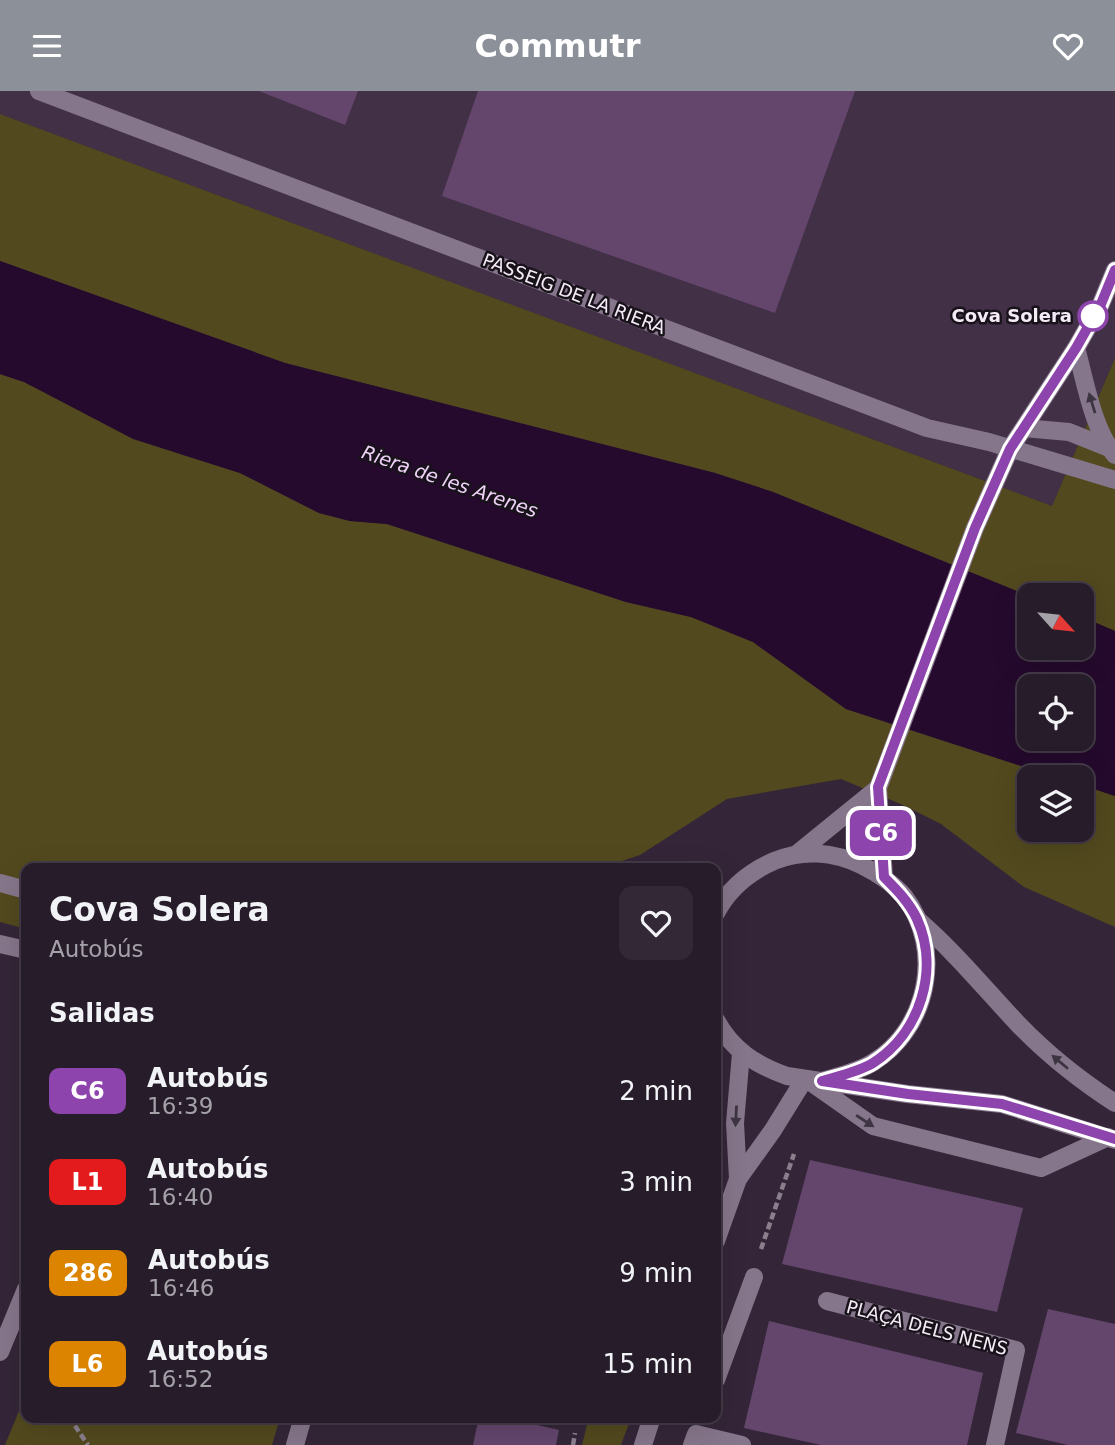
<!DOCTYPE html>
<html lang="es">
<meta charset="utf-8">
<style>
body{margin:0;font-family:"DejaVu Sans",sans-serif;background:#332936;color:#f1f3f6;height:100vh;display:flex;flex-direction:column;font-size:26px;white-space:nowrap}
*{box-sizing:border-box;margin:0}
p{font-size:23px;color:#a4a1a8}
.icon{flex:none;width:38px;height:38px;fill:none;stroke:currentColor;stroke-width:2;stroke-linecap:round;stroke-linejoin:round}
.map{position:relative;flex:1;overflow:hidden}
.side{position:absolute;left:21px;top:772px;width:700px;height:560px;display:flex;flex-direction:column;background:#271c2a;border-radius:14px;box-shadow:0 7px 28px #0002,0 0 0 2px #433a47}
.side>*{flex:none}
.badge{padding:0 14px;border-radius:10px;font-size:24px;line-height:46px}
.needle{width:46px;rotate:117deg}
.tools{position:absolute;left:1017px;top:492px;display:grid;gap:14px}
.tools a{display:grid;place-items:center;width:77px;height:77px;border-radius:14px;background:#271c2a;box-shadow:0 7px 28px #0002,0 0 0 2px #433a47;font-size:35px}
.map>.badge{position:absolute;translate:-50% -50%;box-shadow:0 0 0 4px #fff}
h2{padding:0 28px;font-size:26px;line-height:63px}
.round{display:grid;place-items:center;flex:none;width:74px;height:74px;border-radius:14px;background:#332936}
.overview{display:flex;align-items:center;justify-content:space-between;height:119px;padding:0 28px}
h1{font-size:33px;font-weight:800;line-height:52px}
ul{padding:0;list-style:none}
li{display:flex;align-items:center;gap:21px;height:91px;padding:0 28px}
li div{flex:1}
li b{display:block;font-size:26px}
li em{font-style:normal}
li .badge{min-width:77px;font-weight:700;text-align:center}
header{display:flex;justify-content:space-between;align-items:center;height:91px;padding:0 28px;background:#8c9099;color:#fff;font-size:32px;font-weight:800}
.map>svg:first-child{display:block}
</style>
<header><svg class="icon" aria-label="menu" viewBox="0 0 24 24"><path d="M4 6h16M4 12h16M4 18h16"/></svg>Commutr<svg class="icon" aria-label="heart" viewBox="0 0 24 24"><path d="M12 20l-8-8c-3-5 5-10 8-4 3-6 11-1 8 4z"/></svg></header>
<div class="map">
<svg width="1115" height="1354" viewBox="0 0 1115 1354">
<rect width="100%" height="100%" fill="#342638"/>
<polygon fill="#423047" points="0,0 1115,0 1115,267 1052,415 21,31 0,23"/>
<g fill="#52491e">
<polygon points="0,23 1052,415 1115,267 1115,540 1082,526 1082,504 1029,505 773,401 715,382 285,272 0,170"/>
<polygon points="0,283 24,291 177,362 240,382 319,422 350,430 387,433 626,511 691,526 753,551 846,618 1055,686 1029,686 1029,738 1082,738 1082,694 1115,705 1115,836 1024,796 941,733 903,714 841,688 727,708 640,764 601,777 26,777 26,838 0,831"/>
<polygon points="26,1303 26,1326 280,1327 272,1354 5,1354"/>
<polygon points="589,1326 631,1326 631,1327 621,1354 582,1354"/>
</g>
<path fill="#250a2d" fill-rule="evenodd" d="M0,170L285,272L715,382L773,401L1029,505V556H1082V526L1115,540V705L1082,694V686H1055L846,618L753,551L691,526L626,511L387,433L350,430L319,422L240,382L133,348L24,291L0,283ZM1029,595H1082V648H1029Z"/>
<g fill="#64466d">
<polygon points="259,0 358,0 345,34"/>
<polygon points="478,0 855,0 775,222 442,105"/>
<polygon points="810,1069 1023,1117 997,1221 782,1173"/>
<polygon points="1048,1218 1115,1233 1115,1354 1068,1354 1016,1342"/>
<polygon points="769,1230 983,1282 967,1354 821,1354 744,1337"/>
<polygon points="479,1326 502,1326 559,1339 556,1354 473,1354"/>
</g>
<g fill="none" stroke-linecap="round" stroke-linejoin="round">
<g stroke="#8b7f8e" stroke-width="4.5" stroke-dasharray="7 3.5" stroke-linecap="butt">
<polyline points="761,1158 794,1063"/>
<polyline points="21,1289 26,1291"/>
<polyline points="69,1326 88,1354"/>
<polyline points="573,1354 575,1342"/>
</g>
<polyline stroke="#86768b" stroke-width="18" points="809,990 873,1035 1041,1077 1108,1046"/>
<g stroke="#86768b" stroke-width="18">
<polyline points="39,0 927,337 989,351 1115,389"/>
<path d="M1076,257C1085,289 1093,339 1115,364"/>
<polyline points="1024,337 1069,341 1109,357"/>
<polyline points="798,762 878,697"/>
<polyline points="884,786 878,697 975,437 1010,358 1076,257 1101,213 1115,179"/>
<polyline points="0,853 26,859"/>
<polyline points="738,1088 735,1032 741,962"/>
<polyline points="716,1150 738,1088 773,1039 804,989"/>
<polyline points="827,1210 1016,1259 995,1354"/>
<polyline points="0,1261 26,1198"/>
<polyline points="716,1289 754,1186"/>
<polyline points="295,1354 303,1326"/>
<polyline points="643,1354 652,1326"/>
<polyline points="692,1354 696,1343 742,1354"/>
</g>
<g stroke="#86768b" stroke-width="18">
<polyline points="0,792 26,799"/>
<path d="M716,822C729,797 749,781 774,770C803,758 834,761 861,774C877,782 892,791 904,805C944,857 929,938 872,972C857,981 839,985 822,990"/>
<path d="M918,829C956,862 985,898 1019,934C1047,963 1081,990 1115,1012"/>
<path d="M716,929C732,959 756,974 787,985L907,1003L1002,1013L1115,1049"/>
</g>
</g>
<defs><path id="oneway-solid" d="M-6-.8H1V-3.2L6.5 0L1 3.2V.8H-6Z" transform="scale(1.75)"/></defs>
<g fill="#3e3542">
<use href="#oneway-solid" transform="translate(1092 312) rotate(-107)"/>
<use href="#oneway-solid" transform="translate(1060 971) rotate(-140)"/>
<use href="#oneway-solid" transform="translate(736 1025) rotate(93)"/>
<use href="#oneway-solid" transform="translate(865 1030) rotate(33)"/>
</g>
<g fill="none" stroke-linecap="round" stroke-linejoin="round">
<g stroke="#fff" stroke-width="16">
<path id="line" d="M1115,179L1101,213L1076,257L1010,358L975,437L878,696L884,786C897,799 909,811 917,828C940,879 920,942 873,972C858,981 839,985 822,990L908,1003L1002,1013L1115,1048"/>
</g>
<use href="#line" stroke="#8e44ad" stroke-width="10"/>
</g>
<circle fill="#fff" stroke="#8e44ad" stroke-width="3.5" cx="1093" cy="225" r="14"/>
<g text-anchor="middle" stroke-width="5" stroke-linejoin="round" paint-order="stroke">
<g font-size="18" fill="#f5ebf7" stroke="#18121a">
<text transform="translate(574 203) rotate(21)" y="6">PASSEIG DE LA RIERA</text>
<text transform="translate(927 1237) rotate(15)" y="6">PLAÇA DELS NENS</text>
</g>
<g font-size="18" font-weight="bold" fill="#f5ebf7" stroke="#18121a" text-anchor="end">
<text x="1072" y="231">Cova Solera</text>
</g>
<g font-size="19" font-style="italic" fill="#f0d2f9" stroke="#18121a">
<text transform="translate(450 390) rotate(19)" y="7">Riera de les Arenes</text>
</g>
</g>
</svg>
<div class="tools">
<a><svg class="needle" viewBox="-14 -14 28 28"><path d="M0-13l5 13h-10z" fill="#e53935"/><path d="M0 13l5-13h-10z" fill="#a4a1a8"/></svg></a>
<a><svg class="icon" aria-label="locate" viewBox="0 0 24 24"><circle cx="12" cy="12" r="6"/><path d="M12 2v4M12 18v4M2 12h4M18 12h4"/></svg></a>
<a><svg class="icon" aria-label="layers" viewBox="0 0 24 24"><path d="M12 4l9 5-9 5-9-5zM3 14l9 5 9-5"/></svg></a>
</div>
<b class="badge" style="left:881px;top:742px;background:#8e44ad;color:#fff">C6</b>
<section class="side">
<div class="overview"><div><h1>Cova Solera</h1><p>Autobús</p></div><a class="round"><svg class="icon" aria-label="heart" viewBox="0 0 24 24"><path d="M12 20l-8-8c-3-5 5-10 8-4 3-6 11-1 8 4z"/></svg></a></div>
<h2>Salidas</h2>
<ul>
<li><span class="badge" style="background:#8e44ad;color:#fff">C6</span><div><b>Autobús</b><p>16:39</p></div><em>2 min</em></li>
<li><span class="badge" style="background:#e31b1d;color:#fff">L1</span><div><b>Autobús</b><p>16:40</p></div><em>3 min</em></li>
<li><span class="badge" style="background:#dc8400;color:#fff">286</span><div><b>Autobús</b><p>16:46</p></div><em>9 min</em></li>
<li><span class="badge" style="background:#dc8400;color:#fff">L6</span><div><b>Autobús</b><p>16:52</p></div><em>15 min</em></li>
</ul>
</section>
</div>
